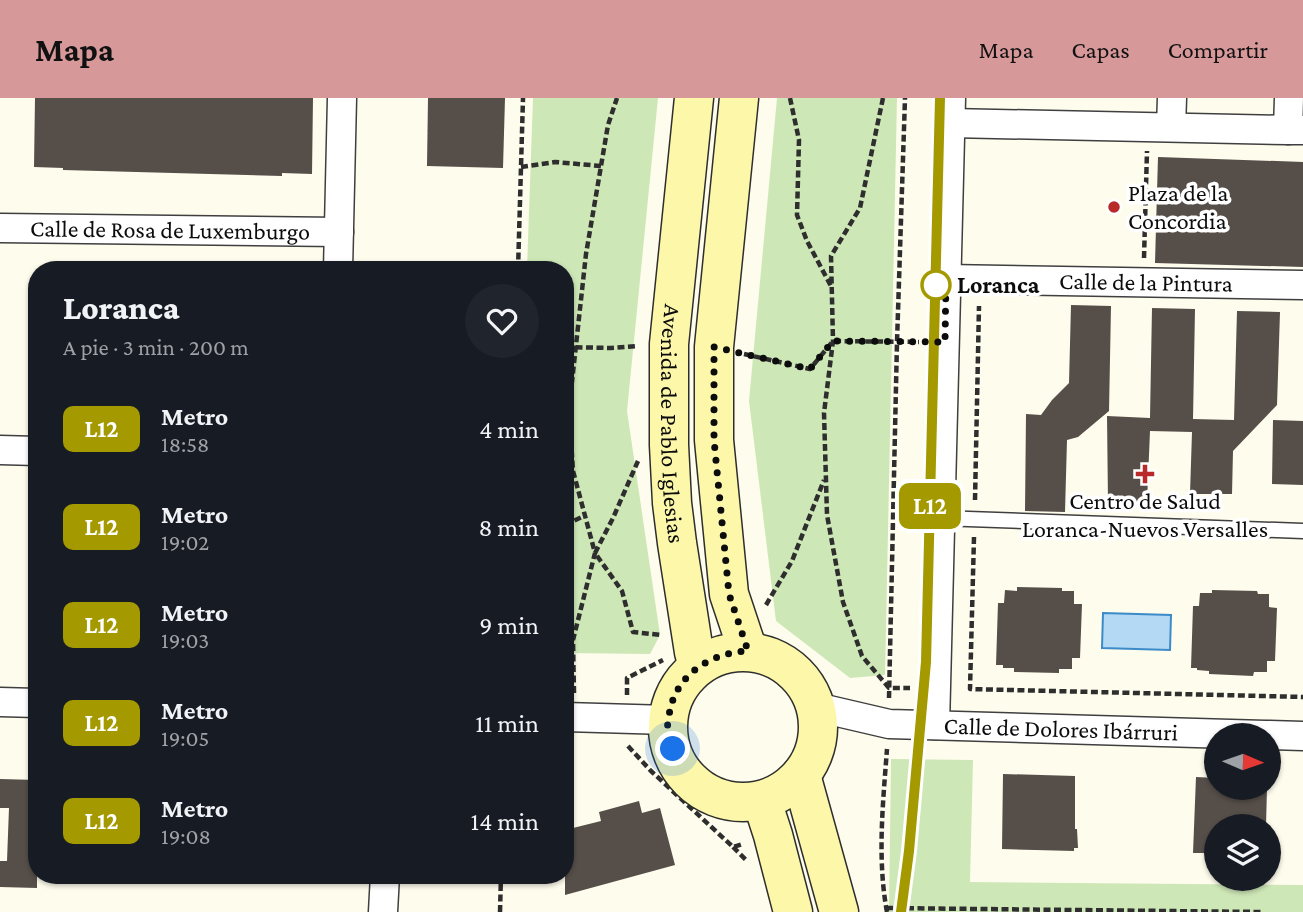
<!DOCTYPE html>
<html lang="es">
<meta charset="utf-8">
<style>
body{margin:0;font-family:"Crimson Pro",serif;background:#20242c;color:#f1f3f6;height:100vh;display:flex;flex-direction:column;font-size:26px;white-space:nowrap}
*{box-sizing:border-box;margin:0}
p{font-size:23px;color:#9ea1a6}
.icon{flex:none;width:38px;height:38px;fill:none;stroke:currentColor;stroke-width:2;stroke-linecap:round;stroke-linejoin:round}
.map{position:relative;flex:1;overflow:hidden}
.sheet{position:absolute;left:28px;top:163px;width:546px;height:623px;display:flex;flex-direction:column;background:#171b24;border-radius:28px;box-shadow:0 2px 5px #0004}
.sheet>*{flex:none}
.badge{padding:0 14px;border-radius:10px;font-size:24px;line-height:46px}
.needle{width:46px;rotate:92deg}
.fabs{position:absolute;left:1204px;top:625px;display:grid;gap:14px}
.fabs a{display:grid;place-items:center;width:77px;height:77px;border-radius:50%;background:#171b24;box-shadow:0 2px 5px #0004;font-size:35px}
.you{position:absolute;width:35px;height:35px;margin:-18px;border:5px solid #fff;border-radius:50%;background:#1a73e8;box-shadow:0 0 0 10px #1a73e833}
.map>.badge{position:absolute;translate:-50% -50%;box-shadow:0 0 0 4px #fff}
.round{display:grid;place-items:center;flex:none;width:74px;height:74px;border-radius:37px;background:#20242c}
.summary{display:flex;align-items:center;justify-content:space-between;height:119px;padding:0 35px}
h1{font-size:33px;font-weight:800;line-height:52px}
ul{padding:0;list-style:none}
li{display:flex;align-items:center;gap:21px;height:98px;padding:0 35px}
li div{flex:1}
li b{display:block;font-size:26px}
li em{font-style:normal}
li .badge{min-width:77px;font-weight:700;text-align:center}
header{display:flex;align-items:center;gap:42px;box-sizing:border-box;height:98px;padding:0 35px;background:#d7989a;color:#111}
header strong{font-size:33px}
nav{display:flex;gap:38px;margin-inline-start:auto;font-size:24px}
.map>svg:first-child{display:block}
</style>
<header>
<strong>Mapa</strong>
<nav><a>Mapa</a><a>Capas</a><a>Compartir</a></nav>
</header>
<div class="map">
<svg width="1303" height="814" viewBox="0 0 1303 814">
<rect width="100%" height="100%" fill="#fefcec"/>
<g fill="#cee7b7">
<polygon points="533,0 658,0 627,313 660,537 650,556 565,555 565,172 527,171"/>
<polygon points="777,0 897,0 885,577 850,580 776,523 749,303"/>
<polygon points="891,661 973,662 970,784 1303,787 1303,814 889,814"/>
</g>
<polygon fill="#b3d9f4" stroke="#3c8bc9" stroke-width="2" points="1103,515 1171,517 1170,552 1102,550"/>
<g fill="#554e49">
<polygon points="35,0 313,0 312,76 282,75 282,78 63,72 63,70 34,69"/>
<polygon points="428,0 505,0 503,70 427,68"/>
<polygon points="1158,59 1303,64 1303,169 1155,165"/>
<polygon points="1071,207 1111,208 1109,313 1078,339 1067,342 1065,414 1025,413 1026,316 1041,317 1052,302 1069,285"/>
<polygon points="1152,210 1195,211 1193,321 1234,322 1237,213 1280,214 1277,307 1233,353 1232,396 1190,396 1192,334 1150,333 1147,404 1108,404 1107,318 1150,320"/>
<polygon points="1273,322 1303,323 1303,387 1272,386"/>
<polygon points="1017,489 1062,490 1062,493 1074,493 1074,506 1082,506 1080,560 1072,560 1072,571 1059,571 1059,575 1014,574 1014,570 1003,570 1003,567 996,567 998,505 1004,505 1005,492 1017,493"/>
<polygon points="1212,492 1257,493 1258,496 1269,496 1269,509 1277,510 1275,563 1267,563 1267,574 1254,574 1253,578 1209,576 1209,573 1197,572 1197,570 1191,570 1193,508 1199,508 1200,495 1212,495"/>
<polygon points="1003,676 1075,678 1075,731 1077,731 1078,750 1074,750 1074,753 1002,751"/>
<polygon points="1196,679 1216,680 1216,690 1267,690 1266,728 1216,728 1216,755 1193,755"/>
<polygon points="0,681 37,682 37,790 0,789 0,763 7,763 9,710 0,710"/>
<polygon points="639,703 642,715 660,710 675,767 565,797 565,732 601,723 599,714"/>
</g>
<g fill="none" stroke-linecap="round" stroke-linejoin="round">
<g stroke="#3f3f3f" stroke-width="17">
<polyline id="lane" points="940,420 1303,433"/>
</g>
<g stroke="#3f3f3f" stroke-width="31">
<g id="street">
<polyline points="1289,0 1288,32 1303,32"/>
<polyline points="950,25 1288,32"/>
<polyline points="1171,29 1172,0"/>
<path id="s1" d="M0,130L339,134"/>
<polyline points="338,172 342,0"/>
<path id="s2" d="M946,181L1303,187"/>
<polyline points="0,352 37,353"/>
<polyline points="0,604 37,605"/>
<path id="s3" d="M816,609L889,626L1265,637"/>
<polyline points="565,619 668,622"/>
<polyline points="935,627 951,0"/>
<polyline points="1269,637 1303,638"/>
<polyline points="383,814 385,777"/>
</g>
</g>
<g stroke="#2e2e2e" stroke-width="41">
<g id="secondary">
<path id="s4" d="M694,0L669,246V347L672,405L677,445L694,554L698,568"/>
<polyline points="739,0 714,249 714,342 729,496 748,553"/>
<circle cx="743" cy="629" r="75"/>
<polyline points="801,677 839,814"/>
<polyline points="762,703 773,737 793,814"/>
</g>
</g>
<g stroke="#2e2e2e" stroke-width="4.5" stroke-dasharray="7 3.5" stroke-linecap="butt">
<polyline points="790,0 799,42 797,117 807,143 832,190"/>
<polyline points="883,0 860,110 831,158 833,243 824,315 827,417 843,504 862,558 889,590 910,590"/>
<polyline points="521,69 555,64 601,68"/>
<polyline points="1144,160 1147,53"/>
<polyline points="518,172 523,0"/>
<polyline points="565,249 611,250 638,248"/>
<polyline points="744,256 810,271 833,243 919,244"/>
<polyline points="638,363 613,420 595,455 622,493 633,534 661,537"/>
<polyline points="975,402 979,208"/>
<polyline points="565,427 586,417"/>
<polyline points="974,439 970,591 1303,599"/>
<polyline points="766,507 792,463 824,382"/>
<polyline points="574,595 573,542 595,455 573,373 569,311 586,156 608,27 617,0"/>
<polyline points="627,597 627,580 663,562"/>
<polyline points="889,600 897,244 905,0"/>
<polyline points="628,648 651,673 733,749 743,746"/>
<polyline points="733,749 747,763"/>
<polyline points="886,810 1262,814"/>
<polyline points="500,814 501,777"/>
<path d="M887,814C877,761 883,705 887,651"/>
</g>
<use href="#lane" stroke="#fff" stroke-width="14"/>
<use href="#street" stroke="#fff" stroke-width="28"/>
<use href="#secondary" stroke="#fcf7a9" stroke-width="38"/>
</g>
<g fill="none" stroke-linecap="round" stroke-linejoin="round">
<g stroke="#fff" stroke-width="16">
<polyline id="line" points="901,814 909,753 926,564 940,0"/>
</g>
<use href="#line" stroke="#a49a00" stroke-width="10"/>
<path stroke="#0c0c0c" stroke-width="7" stroke-dasharray="0 12.6" d="M673,651C671,646 668,640 667,635C667,630 668,624 669,618C674,578 709,555 748,553L729,496L714,342V249L810,271L833,243L945,244L946,181L936,187"/>
</g>
<g fill="#b8292a" stroke="#fff" stroke-width="2.5">
<circle cx="1114" cy="109" r="7"/>
<path d="M1141.5 365.5h7v7h7v7h-7v7h-7v-7h-7v-7h7z"/>
</g>
<circle fill="#fff" stroke="#a49a00" stroke-width="3.5" cx="936" cy="187" r="14"/>
<g text-anchor="middle" stroke-width="7" stroke-linejoin="round" paint-order="stroke">
<g font-size="24" fill="#0c0c0c" stroke="#fff" text-anchor="start">
<text x="1128" y="103">Plaza de la<tspan x="1128" dy="28">Concordia</tspan></text>
<text x="1145" y="411" text-anchor="middle">Centro de Salud<tspan x="1145" dy="28">Loranca-Nuevos Versalles</tspan></text>
</g>
<g font-size="24" fill="#0c0c0c" stroke="#fff">
<text dy="8" stroke="none"><textPath href="#s1" startOffset="170">Calle de Rosa de Luxemburgo</textPath></text>
<text dy="8" stroke="none"><textPath href="#s2" startOffset="200">Calle de la Pintura</textPath></text>
<text dy="8" stroke="none"><textPath href="#s4" startOffset="327">Avenida de Pablo Iglesias</textPath></text>
<text dy="8" stroke="none"><textPath href="#s3" startOffset="247">Calle de Dolores Ibárruri</textPath></text>
</g>
<g font-size="24" font-weight="bold" fill="#0c0c0c" stroke="#fff" text-anchor="start">
<text x="957" y="195">Loranca</text>
</g>
</g>
</svg>
<div class="fabs">
<a><svg class="needle" viewBox="-14 -14 28 28"><path d="M0-13l5 13h-10z" fill="#e53935"/><path d="M0 13l5-13h-10z" fill="#9ea1a6"/></svg></a>
<a><svg class="icon" aria-label="layers" viewBox="0 0 24 24"><path d="M12 4l9 5-9 5-9-5zM3 14l9 5 9-5"/></svg></a>
</div>
<div class="you" style="left:673px;top:651px"></div>
<b class="badge" style="left:930px;top:408px;background:#a49a00;color:#fff">L12</b>
<section class="sheet">
<div class="summary"><div><h1>Loranca</h1><p>A pie · 3 min · 200 m</p></div><a class="round"><svg class="icon" aria-label="heart" viewBox="0 0 24 24"><path d="M12 20l-8-8c-3-5 5-10 8-4 3-6 11-1 8 4z"/></svg></a></div>
<ul>
<li><span class="badge" style="background:#a49a00;color:#fff">L12</span><div><b>Metro</b><p>18:58</p></div><em>4 min</em></li>
<li><span class="badge" style="background:#a49a00;color:#fff">L12</span><div><b>Metro</b><p>19:02</p></div><em>8 min</em></li>
<li><span class="badge" style="background:#a49a00;color:#fff">L12</span><div><b>Metro</b><p>19:03</p></div><em>9 min</em></li>
<li><span class="badge" style="background:#a49a00;color:#fff">L12</span><div><b>Metro</b><p>19:05</p></div><em>11 min</em></li>
<li><span class="badge" style="background:#a49a00;color:#fff">L12</span><div><b>Metro</b><p>19:08</p></div><em>14 min</em></li>
</ul>
</section>
</div>
